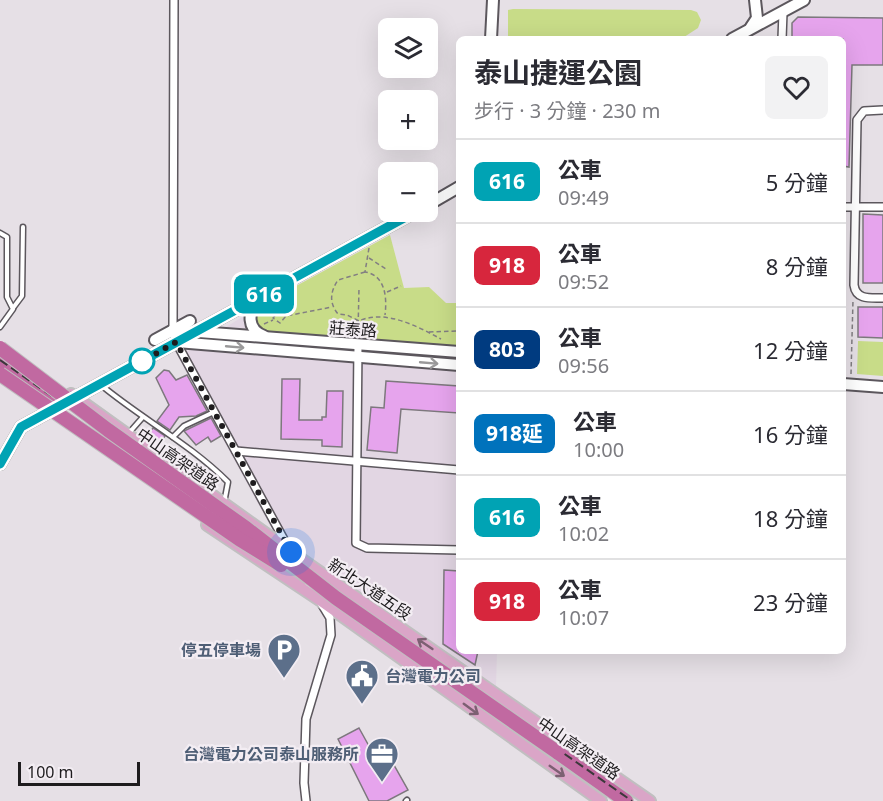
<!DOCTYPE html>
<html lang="zh-TW">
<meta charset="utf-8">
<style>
body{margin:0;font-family:"Noto Sans","Noto Sans TC",sans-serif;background:#f2f2f3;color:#2b2b33;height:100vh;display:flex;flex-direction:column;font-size:22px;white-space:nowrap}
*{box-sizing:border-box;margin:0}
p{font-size:20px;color:#7c7c81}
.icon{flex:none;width:33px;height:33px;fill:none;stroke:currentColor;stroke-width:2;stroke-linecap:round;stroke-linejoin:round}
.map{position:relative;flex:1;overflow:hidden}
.panel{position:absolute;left:456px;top:36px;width:390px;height:618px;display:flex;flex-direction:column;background:#fff;border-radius:9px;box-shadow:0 6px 24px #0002}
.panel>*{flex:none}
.badge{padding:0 12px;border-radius:9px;font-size:21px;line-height:39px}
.buttons{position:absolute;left:378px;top:18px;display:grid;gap:12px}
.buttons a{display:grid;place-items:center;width:60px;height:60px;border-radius:9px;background:#fff;box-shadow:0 6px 24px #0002;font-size:30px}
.scale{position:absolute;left:18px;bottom:15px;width:122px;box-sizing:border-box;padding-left:6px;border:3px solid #1e1c1e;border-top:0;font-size:16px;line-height:21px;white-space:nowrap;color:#1e1c1e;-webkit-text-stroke:4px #f3edf3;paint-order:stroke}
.you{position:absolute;width:30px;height:30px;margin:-15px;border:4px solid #fff;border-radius:50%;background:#1a73e8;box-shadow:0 0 0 9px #1a73e833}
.map>.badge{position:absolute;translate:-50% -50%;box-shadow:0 0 0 3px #fff}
.round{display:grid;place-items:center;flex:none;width:63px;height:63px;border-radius:9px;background:#f2f2f3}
.headline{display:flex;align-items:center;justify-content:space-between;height:102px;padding:0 18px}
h1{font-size:28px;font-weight:700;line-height:45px}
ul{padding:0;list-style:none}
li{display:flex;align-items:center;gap:18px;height:84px;padding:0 18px;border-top:2px solid #e1e1e2}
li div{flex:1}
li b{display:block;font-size:22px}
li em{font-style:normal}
li .badge{min-width:66px;font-weight:700;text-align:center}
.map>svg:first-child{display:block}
</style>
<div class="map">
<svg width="883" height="801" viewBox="0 0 883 801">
<rect width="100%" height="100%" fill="#e6e0e6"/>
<polygon fill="#e2d6e3" points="255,309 266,332 459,346 459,651 497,651 496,687 274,533 178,357"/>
<g fill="#c8dc88">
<polygon points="513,9 691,10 697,12 701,20 698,28 681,39 508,39 508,10"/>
<polygon points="390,235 404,288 429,287 446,303 459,303 459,346 266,332 255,325 255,309 261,305"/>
<polygon points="858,341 883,342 883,376 857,374"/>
</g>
<g fill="#e6a4ed" stroke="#7d787d" stroke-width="1.5">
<polygon points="798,17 883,18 883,65 852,65 849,167 843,166 843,39 792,39 792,23"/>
<polygon points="863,214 883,215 883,283 863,283"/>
<polygon points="858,307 883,307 883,338 858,337"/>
<polygon points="164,370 169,371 176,380 187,375 207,411 196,416 179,417 170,430 157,421 169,405 156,378"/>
<polygon points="282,379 300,379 299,420 322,420 322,417 326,417 327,391 343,391 342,447 322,446 322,440 281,439"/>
<polygon points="386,381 459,386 459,413 401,409 397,453 367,450 371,407 384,408"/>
<polygon points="211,418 221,436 211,442 208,437 196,445 184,431"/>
<polygon points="153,428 165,436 158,447 145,438"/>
<polygon points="444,570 459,571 459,651 478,651 475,665 443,644"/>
<polygon points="359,728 379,764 390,758 408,790 387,801 369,801 338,739"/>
</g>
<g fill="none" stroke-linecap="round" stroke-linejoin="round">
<g stroke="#5c575d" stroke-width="7">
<g id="lane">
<polyline points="0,233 7,237 7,297 13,309 0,327"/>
<polyline points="13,308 22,296 23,227"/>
<path d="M101,385C142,419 190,444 228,482L224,503"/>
<polyline points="128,434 143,417"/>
<polyline points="173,437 184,426 214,412"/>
<polyline points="406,801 407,800"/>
</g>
</g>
<g stroke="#5c575d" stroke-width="10">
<g id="street">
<polyline points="174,0 173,330 176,342 288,547"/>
<polyline points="782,39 783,12"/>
<path d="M883,110L864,111L857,120L854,285C856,300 870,298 883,298"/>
<polyline points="843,207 883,207"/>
<polyline points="358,345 356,543 367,548 459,550"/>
<polyline points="236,451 459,470"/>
<polyline points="306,801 304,783 306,719 331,635 330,618 307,580"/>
</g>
</g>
<g stroke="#5c575d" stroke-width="14">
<g id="secondary">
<polyline points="751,27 757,18 755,0"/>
<polyline points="491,39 493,0"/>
<polyline points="732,39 804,0"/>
<polyline points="428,205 459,187"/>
<path d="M256,299C249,313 246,329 264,336"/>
<polyline points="173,330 459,352"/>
<polyline points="155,340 190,321"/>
<polyline points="177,342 459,365"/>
<polyline points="843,384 883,387"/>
<polyline points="0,464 21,427 415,212"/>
</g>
</g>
<g stroke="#c0bfc0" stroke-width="14">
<g id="primary">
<polyline points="71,394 311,566 650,801"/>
<polyline points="207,525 321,601 601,801"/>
</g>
</g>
<g stroke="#c0bfc0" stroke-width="16">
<g id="highway">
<polyline points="0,362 50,397 71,398"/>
<polyline points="557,752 626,801"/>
</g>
</g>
<g stroke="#827e82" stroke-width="1.5" stroke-dasharray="4.5 3" stroke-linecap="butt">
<path d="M369,248L365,272C386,275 387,299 385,315"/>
<polyline points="369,258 386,269"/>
<path d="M365,272L338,280C330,292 329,303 338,314L347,315L359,321C385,309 417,326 441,339"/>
<polyline points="387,292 401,286"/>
<polyline points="286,316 280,311 273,318 280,323 286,316 332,307"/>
<polyline points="264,324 273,320"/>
<polyline points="358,332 359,288"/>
<polyline points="429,332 459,331"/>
<polyline points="851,374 853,300"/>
</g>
<use href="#lane" stroke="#fff" stroke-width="4"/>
<use href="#street" stroke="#fff" stroke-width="7"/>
<use href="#secondary" stroke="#fff" stroke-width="10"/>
<use href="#primary" stroke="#daa5c7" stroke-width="10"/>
<use href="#highway" stroke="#c169a1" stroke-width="14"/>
<polyline stroke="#3b383b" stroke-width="2" stroke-dasharray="9 4.5" stroke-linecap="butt" points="0,360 632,801"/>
<g stroke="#c0bfc0" stroke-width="16" stroke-linecap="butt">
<g id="highway-bridge">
<polyline points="0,348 108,430 246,528 336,598 557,752"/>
<polyline points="0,374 239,539 281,565"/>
</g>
</g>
<use href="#highway-bridge" stroke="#c169a1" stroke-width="14"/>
</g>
<defs><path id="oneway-shaft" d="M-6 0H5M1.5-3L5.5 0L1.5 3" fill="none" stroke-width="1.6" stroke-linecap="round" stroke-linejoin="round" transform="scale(1.5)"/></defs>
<g stroke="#9a999a">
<use href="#oneway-shaft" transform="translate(235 347) rotate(5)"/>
<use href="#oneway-shaft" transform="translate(429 363) rotate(5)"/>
</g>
<g stroke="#7c6072">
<use href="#oneway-shaft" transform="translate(425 644) rotate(-146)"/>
<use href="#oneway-shaft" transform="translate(471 709) rotate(36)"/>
<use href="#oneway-shaft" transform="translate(557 771) rotate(35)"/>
</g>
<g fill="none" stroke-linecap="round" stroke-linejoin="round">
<g stroke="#fff" stroke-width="14">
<polyline id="line" points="0,464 21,427 415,212"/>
</g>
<use href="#line" stroke="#00a3b4" stroke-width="9"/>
<polyline stroke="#1e1c1e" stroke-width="6" stroke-dasharray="0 10.8" points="142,361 140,363 176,342 291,552"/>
</g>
<defs>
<g id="parking-pin" transform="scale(1.725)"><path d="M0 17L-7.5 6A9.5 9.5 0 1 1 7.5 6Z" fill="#5c6f8a" stroke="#f3edf3"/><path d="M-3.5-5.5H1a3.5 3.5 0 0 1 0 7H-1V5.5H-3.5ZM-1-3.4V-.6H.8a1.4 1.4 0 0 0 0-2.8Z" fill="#fff"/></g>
<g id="civic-pin" transform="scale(1.725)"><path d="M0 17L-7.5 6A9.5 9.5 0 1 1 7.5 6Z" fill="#5c6f8a" stroke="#f3edf3"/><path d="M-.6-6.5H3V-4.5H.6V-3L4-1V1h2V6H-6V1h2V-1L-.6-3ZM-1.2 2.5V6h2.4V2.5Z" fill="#fff"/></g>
<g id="office-pin" transform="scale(1.725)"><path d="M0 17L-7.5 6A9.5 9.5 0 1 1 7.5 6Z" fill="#5c6f8a" stroke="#f3edf3"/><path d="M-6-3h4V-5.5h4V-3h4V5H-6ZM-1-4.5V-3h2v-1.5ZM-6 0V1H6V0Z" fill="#fff"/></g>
</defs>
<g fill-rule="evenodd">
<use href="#parking-pin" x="284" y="650"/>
<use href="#civic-pin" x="362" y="676"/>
<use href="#office-pin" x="382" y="754"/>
</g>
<circle fill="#fff" stroke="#00a3b4" stroke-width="3" cx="142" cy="361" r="12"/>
<g text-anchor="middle" stroke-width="4.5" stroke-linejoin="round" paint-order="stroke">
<g font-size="16" fill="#1e1c1e" stroke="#f3edf3">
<text transform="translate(353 329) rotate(4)" y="6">莊泰路</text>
<text transform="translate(178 459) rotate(35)" y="6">中山高架道路</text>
<text transform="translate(370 589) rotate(34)" y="6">新北大道五段</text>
<text transform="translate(579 748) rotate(35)" y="6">中山高架道路</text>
</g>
<g font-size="16" font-weight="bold" fill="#4e5e75" stroke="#f3edf3" text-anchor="end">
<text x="261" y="656">停五停車場</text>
<text x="385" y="682" text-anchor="start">台灣電力公司</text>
<text x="359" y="760">台灣電力公司泰山服務所</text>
</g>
</g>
</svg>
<div class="buttons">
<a><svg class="icon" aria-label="layers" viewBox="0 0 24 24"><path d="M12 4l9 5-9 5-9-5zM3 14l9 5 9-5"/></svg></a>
<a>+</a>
<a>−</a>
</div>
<div class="scale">100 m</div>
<div class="you" style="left:291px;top:552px"></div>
<b class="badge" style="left:264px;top:294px;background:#00a3b4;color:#fff">616</b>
<section class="panel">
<div class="headline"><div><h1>泰山捷運公園</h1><p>步行 · 3 分鐘 · 230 m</p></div><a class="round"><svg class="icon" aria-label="heart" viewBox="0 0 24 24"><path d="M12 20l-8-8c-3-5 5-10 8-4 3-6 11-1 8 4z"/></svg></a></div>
<ul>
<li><span class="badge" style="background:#00a3b4;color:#fff">616</span><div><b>公車</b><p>09:49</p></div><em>5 分鐘</em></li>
<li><span class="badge" style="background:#d7263d;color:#fff">918</span><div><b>公車</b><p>09:52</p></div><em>8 分鐘</em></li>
<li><span class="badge" style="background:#003b80;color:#fff">803</span><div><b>公車</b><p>09:56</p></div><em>12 分鐘</em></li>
<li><span class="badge" style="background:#0072bc;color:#fff">918延</span><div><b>公車</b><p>10:00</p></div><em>16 分鐘</em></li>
<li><span class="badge" style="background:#00a3b4;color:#fff">616</span><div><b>公車</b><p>10:02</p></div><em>18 分鐘</em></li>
<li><span class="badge" style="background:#d7263d;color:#fff">918</span><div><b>公車</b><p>10:07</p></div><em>23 分鐘</em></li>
</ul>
</section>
</div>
